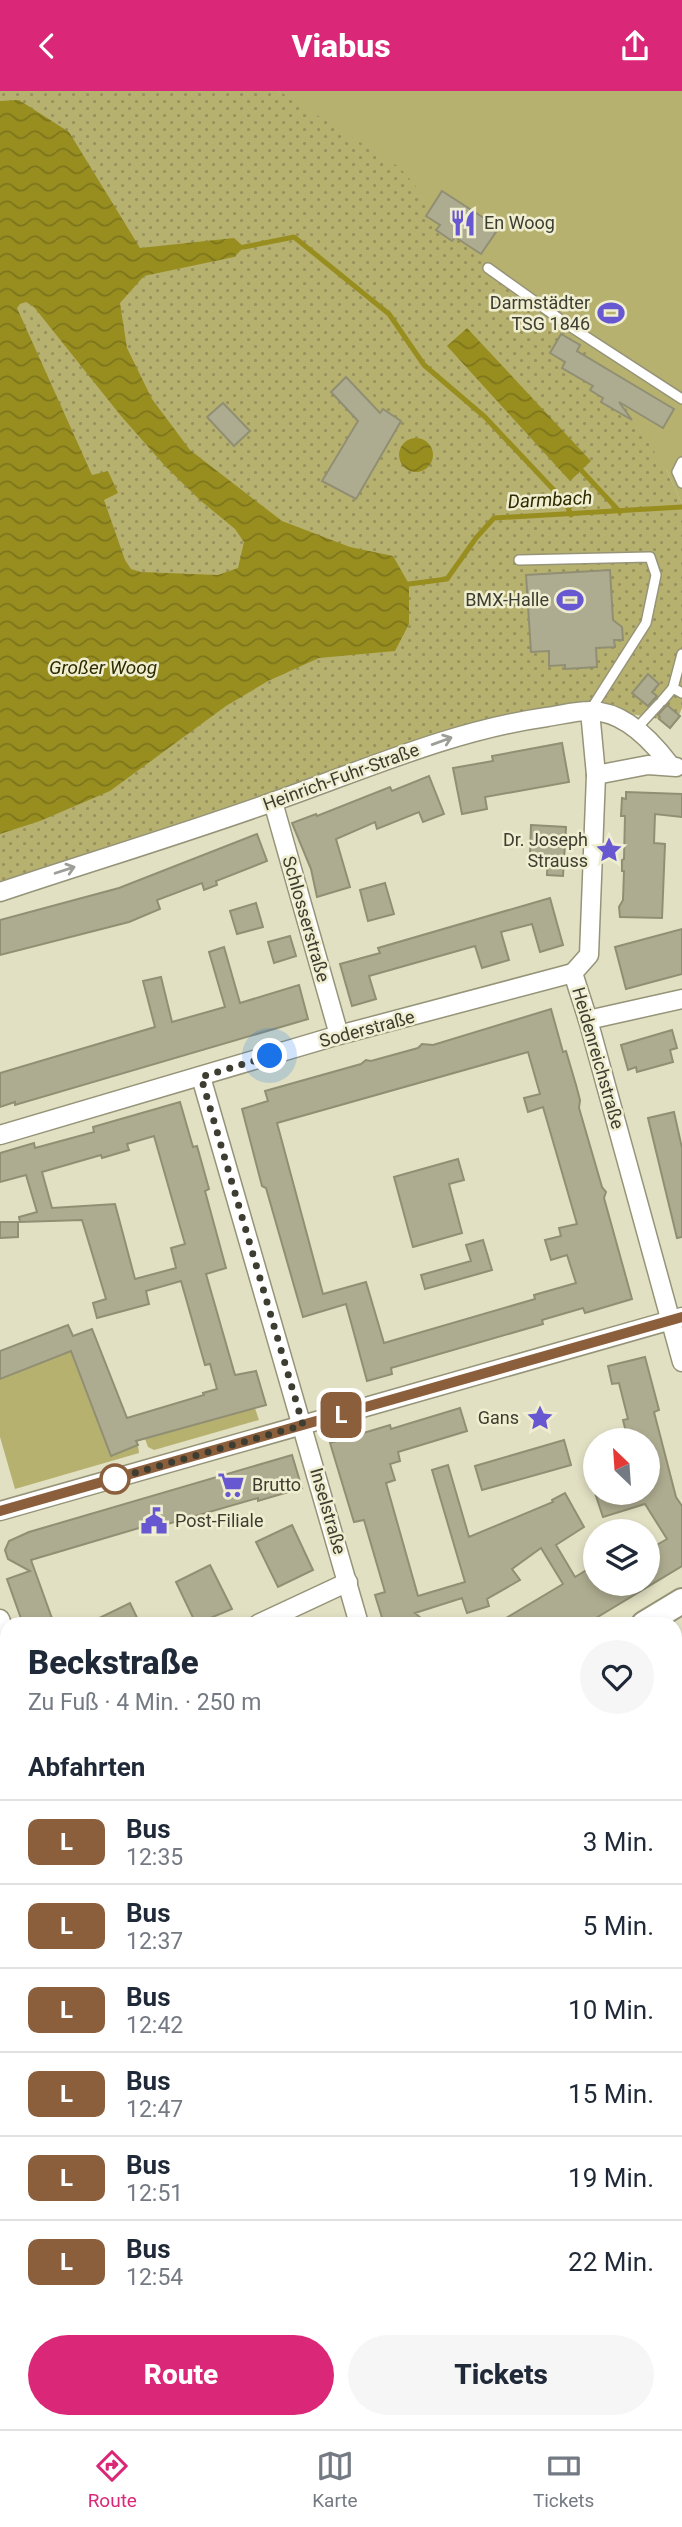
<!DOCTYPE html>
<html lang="de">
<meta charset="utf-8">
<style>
body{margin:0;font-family:Roboto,sans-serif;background:#f6f6f7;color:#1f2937;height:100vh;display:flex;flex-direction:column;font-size:26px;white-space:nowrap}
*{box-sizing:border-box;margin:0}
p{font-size:23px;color:#747a83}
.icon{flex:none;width:38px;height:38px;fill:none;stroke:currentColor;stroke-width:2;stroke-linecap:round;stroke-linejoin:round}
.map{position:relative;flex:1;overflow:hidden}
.details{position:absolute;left:0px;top:1526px;width:682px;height:812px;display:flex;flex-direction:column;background:#fff;border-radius:21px 21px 0 0;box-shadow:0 4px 10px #0003}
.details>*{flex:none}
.badge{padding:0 14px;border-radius:10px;font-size:24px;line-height:46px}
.needle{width:46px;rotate:335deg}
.buttons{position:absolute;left:583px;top:1337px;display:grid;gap:14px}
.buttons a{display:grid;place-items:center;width:77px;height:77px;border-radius:50%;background:#fff;box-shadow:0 4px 10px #0003;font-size:35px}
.you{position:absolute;width:35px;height:35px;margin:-18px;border:5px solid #fff;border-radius:50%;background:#1a73e8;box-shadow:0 0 0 10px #1a73e833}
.map>.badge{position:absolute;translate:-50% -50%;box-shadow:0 0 0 4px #fff}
h2{padding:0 28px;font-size:26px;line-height:63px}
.round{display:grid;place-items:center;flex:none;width:74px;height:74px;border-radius:37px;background:#f6f6f7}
.summary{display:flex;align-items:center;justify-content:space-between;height:119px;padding:0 28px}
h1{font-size:33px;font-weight:800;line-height:52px}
.button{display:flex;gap:14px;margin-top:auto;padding:14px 28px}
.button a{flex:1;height:80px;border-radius:42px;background:#db2777;color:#fff;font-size:28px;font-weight:800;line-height:80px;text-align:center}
.button a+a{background:#f6f6f7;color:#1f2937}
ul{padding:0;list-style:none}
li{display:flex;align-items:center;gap:21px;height:84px;padding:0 28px;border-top:2px solid #e0e1e3}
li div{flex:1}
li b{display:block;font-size:26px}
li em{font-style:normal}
li .badge{min-width:77px;font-weight:700;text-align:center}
header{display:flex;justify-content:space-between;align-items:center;height:91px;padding:0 28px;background:#db2777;color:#fff;font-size:32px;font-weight:800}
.tabs{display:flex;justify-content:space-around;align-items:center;height:98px;border-top:2px solid #e0e1e3;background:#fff;font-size:19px;color:#747a83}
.tabs a{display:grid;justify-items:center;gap:4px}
.tabs .current{color:#db2777}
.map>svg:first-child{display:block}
</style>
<header><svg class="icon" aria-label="back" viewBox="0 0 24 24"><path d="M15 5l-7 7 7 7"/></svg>Viabus<svg class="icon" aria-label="share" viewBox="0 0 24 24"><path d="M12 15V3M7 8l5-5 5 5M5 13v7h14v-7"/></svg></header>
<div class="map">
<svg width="682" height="2338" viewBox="0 0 682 2338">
<defs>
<pattern id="cemetery-stones" width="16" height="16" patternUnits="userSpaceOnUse" patternTransform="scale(1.75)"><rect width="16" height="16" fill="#b7b170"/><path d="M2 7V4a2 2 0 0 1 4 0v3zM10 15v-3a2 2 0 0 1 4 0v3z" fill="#96915d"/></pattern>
<pattern id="park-dots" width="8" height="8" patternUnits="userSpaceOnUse" patternTransform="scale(1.75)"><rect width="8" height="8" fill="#b7b170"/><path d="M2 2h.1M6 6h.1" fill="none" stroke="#96915d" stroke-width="1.8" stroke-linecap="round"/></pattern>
<pattern id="water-waves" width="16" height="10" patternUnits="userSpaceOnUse" patternTransform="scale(1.75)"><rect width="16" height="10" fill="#988e1f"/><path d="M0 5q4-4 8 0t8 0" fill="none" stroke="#7d751c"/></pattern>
</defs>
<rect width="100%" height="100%" fill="#e2e0c3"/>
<g fill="#b7b170">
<polygon points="279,0 682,0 682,413 667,380 490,179"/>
<polygon points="71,1260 111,1364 138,1354 139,1362 15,1398 0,1346 0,1288"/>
<polygon points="255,1317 259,1329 154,1359 148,1356 145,1348"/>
</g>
<polygon fill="url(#cemetery-stones)" points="676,2118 682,2124 682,2338 47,2338 53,2331 676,2331"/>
<polygon fill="url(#park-dots)" points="0,0 279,0 399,76 490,179 591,264 667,380 682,413 682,617 676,631 586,615 265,711 0,796"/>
<g fill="url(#water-waves)" fill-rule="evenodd">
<path d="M19,9L69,41L140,157L234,147L244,156L234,166L144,185L120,212L127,257L152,308L190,359L282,430L350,456L393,465L409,493V533L395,560L319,567L268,590L226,615L110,700L40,730L0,743V10ZM26,211L34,216L121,325L165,375L201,410L235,438L244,451L238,477L218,484L141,481L131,478L125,469L104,409L118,402L108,380L92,384L17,217L20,213Z"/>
<polygon points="467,237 591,370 570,390 447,255"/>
<circle cx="416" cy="364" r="17"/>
</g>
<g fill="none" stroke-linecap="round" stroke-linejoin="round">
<g stroke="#988e1f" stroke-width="5">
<polyline points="244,156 294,146 389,223 424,274 485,326 566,412 571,424"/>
<polyline points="581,379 620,421"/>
<polyline points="409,493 447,488 476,447 494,427 682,416"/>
</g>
</g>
<g fill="#aeac90" stroke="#918f73" stroke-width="2" fill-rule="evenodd">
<polygon points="442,100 490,131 487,135 496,141 481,163 455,146 452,150 436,139 440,134 426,125"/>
<polygon points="561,243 580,254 577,260 674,318 663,337 619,311 632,329 601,311 603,307 590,299 593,295 562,277 565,271 550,262"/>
<polygon points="346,286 380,322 383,318 401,330 356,408 322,390 358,330 331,301"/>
<polygon points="223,312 250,340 234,355 207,326"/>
<polygon points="610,479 613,529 622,536 623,549 614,549 615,556 596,557 597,576 565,578 565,574 549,575 549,560 531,561 526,484"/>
<polygon points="648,583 659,593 652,601 657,605 648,615 632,602"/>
<polygon points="667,614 680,625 670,637 659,628 660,626 658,624"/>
<polygon points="562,652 569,691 485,706 487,718 462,723 453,677 493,670 492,665"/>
<polygon points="429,685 444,723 423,731 419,721 377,738 375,731 336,748 350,796 317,806 311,778 292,732 316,723 317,725 390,696 392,700"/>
<polygon points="626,701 682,703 682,726 655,723 654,752 665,753 662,827 620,826 619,816 623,809 624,780 622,780 622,769 624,768 625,725 621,725 622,707 626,708"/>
<polygon points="531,734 566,736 563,785 547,784 548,765 530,764"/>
<polygon points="257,743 267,770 216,790 217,794 204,799 202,792 157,809 160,818 129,831 0,864 0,829 119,797"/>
<polygon points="385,792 394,823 368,830 360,799"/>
<polygon points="550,807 563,854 540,861 532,833 501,841 509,869 482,877 475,855 369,885 376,908 352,915 340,873 380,862 378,857"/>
<polygon points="256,812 263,836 237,843 230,820"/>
<polygon points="682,838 682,883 626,898 615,856"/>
<polygon points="290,845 296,865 274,872 268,851"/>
<polygon points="224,856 240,912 299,894 308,928 15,1014 15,1011 0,1016 0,982 155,936 143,890 161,886 172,931 225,916 209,861"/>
<path d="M551,918L563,961L566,960L576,994L580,1009L579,1017L602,1096L606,1101L604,1107L632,1208L585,1222L583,1217L542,1229L543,1233L391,1277L392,1283L367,1290L346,1213L303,1226L266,1097L262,1095L242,1018L268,1010L265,1000L361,973L366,969L371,970L418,957L422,953L433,954ZM528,961L540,1003L524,1007L528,1021L543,1016L577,1133L559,1137L561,1145L545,1149L551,1169L567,1164L576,1192L534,1204L535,1208L384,1252L366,1191L323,1203L277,1032Z"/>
<polygon points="672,939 677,957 670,959 673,971 637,981 636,976 628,979 621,954"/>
<path d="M180,1011L193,1056L197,1055L209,1098L205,1100L226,1177L206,1183L235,1284L256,1280L266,1314L136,1350L138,1354L111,1365L71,1260L0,1288V1260L68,1234L73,1245L92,1238L127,1327L204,1304L203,1302L217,1298L210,1273L205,1274L181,1190L146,1200L149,1213L97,1227L93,1212L106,1208L82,1129L20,1131L19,1126L37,1121L26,1084L0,1091V1062L34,1052L35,1057L94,1041L93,1036ZM154,1045L185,1153L171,1157L176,1177L135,1188L115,1113L52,1117L42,1081L101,1064L102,1067L129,1059L127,1053Z"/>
<polygon points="674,1021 682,1057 682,1146 677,1147 648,1027"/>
<polygon points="458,1068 464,1089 449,1093 462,1142 413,1156 394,1086"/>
<polygon points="0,1131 18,1131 18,1146 0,1147"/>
<polygon points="483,1149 492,1179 425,1198 421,1184 471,1170 466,1154"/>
<polygon points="645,1266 659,1319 654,1321 676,1406 682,1415 682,1475 586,1533 496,1533 563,1493 541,1457 512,1478 520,1489 487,1508 489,1515 467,1522 462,1507 415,1522 428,1533 384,1533 375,1504 385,1501 364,1429 354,1431 330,1352 390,1334 391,1338 460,1317 467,1340 398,1361 400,1370 390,1373 395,1389 386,1392 418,1505 465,1491 432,1379 448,1374 469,1446 553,1411 552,1409 565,1402 584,1436 556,1454 575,1486 595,1474 595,1493 615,1493 616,1495 648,1493 648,1459 667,1448 645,1413 603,1426 595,1402 648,1402 648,1349 628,1349 623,1329 628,1328 619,1292 612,1293 608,1275"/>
<polygon points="564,1349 571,1374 482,1399 475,1375"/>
<polygon points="292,1364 302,1397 258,1410 258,1407 157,1436 156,1432 31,1469 54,1533 23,1533 7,1488 30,1480 8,1468 5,1459 9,1450 29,1441"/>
<polygon points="292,1434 313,1479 278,1496 256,1451"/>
<polygon points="210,1474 232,1518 196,1533 176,1491"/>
<polygon points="130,1512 140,1533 87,1533"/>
</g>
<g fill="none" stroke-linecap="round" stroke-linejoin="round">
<g stroke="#969478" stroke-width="12">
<g id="service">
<polyline points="488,177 568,234 682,308"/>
<polyline points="682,371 677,381 682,392"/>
<polyline points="519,469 650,466 656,484 646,532 590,620"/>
<polyline points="673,597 682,563"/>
<polyline points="662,610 673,597 682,602"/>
<polyline points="636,638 659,613"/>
</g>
</g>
<g stroke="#969478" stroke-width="21">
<g id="minor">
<polyline points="590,620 596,684 589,864 573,882 588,929 682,1271"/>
<polyline points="596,684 648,674 676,676"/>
<polyline points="273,711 339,944"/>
<path d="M0,801C93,770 186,742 278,709C366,678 454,639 547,626C561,624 575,620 589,620C623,619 652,650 670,674"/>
<polyline points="588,929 682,908"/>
<polyline points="201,986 359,1533"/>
<polyline points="0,1044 339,944 573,882"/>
<polyline points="0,1420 682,1226"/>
<polyline points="0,1528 7,1548"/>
<polyline points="258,1533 348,1491"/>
<polyline points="0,1657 7,1654"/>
<polyline points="676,1789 682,1783"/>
<polyline points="676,1963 682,1968"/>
<polyline points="0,2108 7,2104"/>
<polyline points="0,2336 15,2338"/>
</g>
</g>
<g stroke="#969478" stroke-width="28">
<g id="secondary">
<polyline points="644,1533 682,1510"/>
<polyline points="0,1922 7,1917"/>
</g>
</g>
<use href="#service" stroke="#fff" stroke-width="9"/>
<use href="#minor" stroke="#fff" stroke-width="18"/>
<use href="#secondary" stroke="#fff" stroke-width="24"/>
</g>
<defs><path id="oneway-shaft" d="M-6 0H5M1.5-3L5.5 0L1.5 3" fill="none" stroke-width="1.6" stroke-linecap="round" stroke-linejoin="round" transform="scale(1.75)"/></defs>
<g stroke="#9e9e98">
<use href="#oneway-shaft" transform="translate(442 650) rotate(-20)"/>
<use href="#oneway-shaft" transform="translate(65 779) rotate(-18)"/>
</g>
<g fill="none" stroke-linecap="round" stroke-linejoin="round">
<g stroke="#fff" stroke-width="16">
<polyline id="line" points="0,1420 682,1226"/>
</g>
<use href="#line" stroke="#8b5e3c" stroke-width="10"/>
<polyline stroke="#3d3d31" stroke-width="7" stroke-dasharray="0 12.6" points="115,1388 113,1388 303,1334 201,986 270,965"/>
</g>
<defs>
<g id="restaurant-bare" transform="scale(2.1)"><path d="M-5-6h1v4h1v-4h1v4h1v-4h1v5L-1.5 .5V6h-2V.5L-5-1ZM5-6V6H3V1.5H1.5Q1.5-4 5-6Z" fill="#6758d2" stroke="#f0eed0" stroke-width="2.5" paint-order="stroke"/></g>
<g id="stadium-bare" transform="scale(2.1)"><path d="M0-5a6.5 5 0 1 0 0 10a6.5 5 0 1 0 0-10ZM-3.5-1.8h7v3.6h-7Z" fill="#6758d2" stroke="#f0eed0" stroke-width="2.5" paint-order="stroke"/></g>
<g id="sight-bare" transform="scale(2.1)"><path d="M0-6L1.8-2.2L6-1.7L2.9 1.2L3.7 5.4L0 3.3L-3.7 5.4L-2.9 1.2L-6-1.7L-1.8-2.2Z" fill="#6758d2" stroke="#f0eed0" stroke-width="2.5" paint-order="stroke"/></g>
<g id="supermarket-bare" transform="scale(2.1)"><path d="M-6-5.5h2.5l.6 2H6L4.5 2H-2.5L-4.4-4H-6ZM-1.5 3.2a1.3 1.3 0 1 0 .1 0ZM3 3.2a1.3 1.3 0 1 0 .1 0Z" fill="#6758d2" stroke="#f0eed0" stroke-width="2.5" paint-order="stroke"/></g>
<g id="civic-bare" transform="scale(2.1)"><path d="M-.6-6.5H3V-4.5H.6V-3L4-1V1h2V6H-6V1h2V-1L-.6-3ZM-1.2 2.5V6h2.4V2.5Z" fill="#6758d2" stroke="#f0eed0" stroke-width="2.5" paint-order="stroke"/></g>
</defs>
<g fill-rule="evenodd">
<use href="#restaurant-bare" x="463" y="132"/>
<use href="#stadium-bare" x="611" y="222"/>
<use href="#stadium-bare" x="570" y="509"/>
<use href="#sight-bare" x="609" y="759"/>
<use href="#sight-bare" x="540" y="1327"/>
<use href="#supermarket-bare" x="231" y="1394"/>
<use href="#civic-bare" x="154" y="1430"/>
</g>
<circle fill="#fff" stroke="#8b5e3c" stroke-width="3.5" cx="115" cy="1388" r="14"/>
<g text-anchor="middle" stroke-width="5" stroke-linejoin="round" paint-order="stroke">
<g font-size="18" fill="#3d3d31" stroke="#f0eed0" text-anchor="end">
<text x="484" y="138" text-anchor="start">En Woog</text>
<text x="590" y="218">Darmstädter<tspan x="590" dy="21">TSG 1846</tspan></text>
<text x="549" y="515">BMX-Halle</text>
<text x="588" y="755">Dr. Joseph<tspan x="588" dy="21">Strauss</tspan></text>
<text x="519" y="1333">Gans</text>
<text x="252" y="1400" text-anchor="start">Brutto</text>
<text x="175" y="1436" text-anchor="start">Post-Filiale</text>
</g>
<g font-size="18" fill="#3d3d31" stroke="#f0eed0">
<text transform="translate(341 686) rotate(-20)" y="6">Heinrich-Fuhr-Straße</text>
<text transform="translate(306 828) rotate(74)" y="6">Schlosserstraße</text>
<text transform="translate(367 938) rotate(-15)" y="6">Soderstraße</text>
<text transform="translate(598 967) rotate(74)" y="6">Heidenreichstraße</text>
<text transform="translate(328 1420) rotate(74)" y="6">Inselstraße</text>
</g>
<g font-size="19" font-style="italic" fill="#2f2b00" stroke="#f0eed0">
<text transform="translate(550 408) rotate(-3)" y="7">Darmbach</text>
<text x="103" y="583">Großer Woog</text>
</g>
</g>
</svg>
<div class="buttons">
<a><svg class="needle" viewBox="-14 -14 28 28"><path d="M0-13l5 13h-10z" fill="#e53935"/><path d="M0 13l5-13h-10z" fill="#747a83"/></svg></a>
<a><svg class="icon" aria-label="layers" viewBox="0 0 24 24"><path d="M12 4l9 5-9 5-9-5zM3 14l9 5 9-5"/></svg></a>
</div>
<div class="you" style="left:270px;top:965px"></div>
<b class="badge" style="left:341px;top:1324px;background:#8b5e3c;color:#fff">L</b>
<section class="details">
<div class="summary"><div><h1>Beckstraße</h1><p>Zu Fuß · 4 Min. · 250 m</p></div><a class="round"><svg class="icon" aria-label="heart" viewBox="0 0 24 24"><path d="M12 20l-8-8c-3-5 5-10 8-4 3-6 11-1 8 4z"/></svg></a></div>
<h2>Abfahrten</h2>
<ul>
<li><span class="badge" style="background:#8b5e3c;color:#fff">L</span><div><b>Bus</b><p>12:35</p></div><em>3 Min.</em></li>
<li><span class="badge" style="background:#8b5e3c;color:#fff">L</span><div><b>Bus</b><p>12:37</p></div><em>5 Min.</em></li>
<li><span class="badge" style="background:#8b5e3c;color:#fff">L</span><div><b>Bus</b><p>12:42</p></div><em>10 Min.</em></li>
<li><span class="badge" style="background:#8b5e3c;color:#fff">L</span><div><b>Bus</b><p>12:47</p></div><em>15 Min.</em></li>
<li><span class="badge" style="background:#8b5e3c;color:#fff">L</span><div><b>Bus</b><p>12:51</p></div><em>19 Min.</em></li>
<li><span class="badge" style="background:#8b5e3c;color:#fff">L</span><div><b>Bus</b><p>12:54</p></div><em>22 Min.</em></li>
</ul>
<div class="button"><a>Route</a><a>Tickets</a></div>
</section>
</div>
<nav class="tabs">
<a class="current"><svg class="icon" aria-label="directions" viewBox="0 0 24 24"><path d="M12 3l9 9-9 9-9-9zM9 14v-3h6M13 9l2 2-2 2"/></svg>Route</a>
<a><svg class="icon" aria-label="map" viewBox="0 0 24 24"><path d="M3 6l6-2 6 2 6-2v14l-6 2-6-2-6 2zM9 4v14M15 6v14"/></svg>Karte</a>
<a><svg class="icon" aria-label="tickets" viewBox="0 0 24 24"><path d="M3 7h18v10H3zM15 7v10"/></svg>Tickets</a>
</nav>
